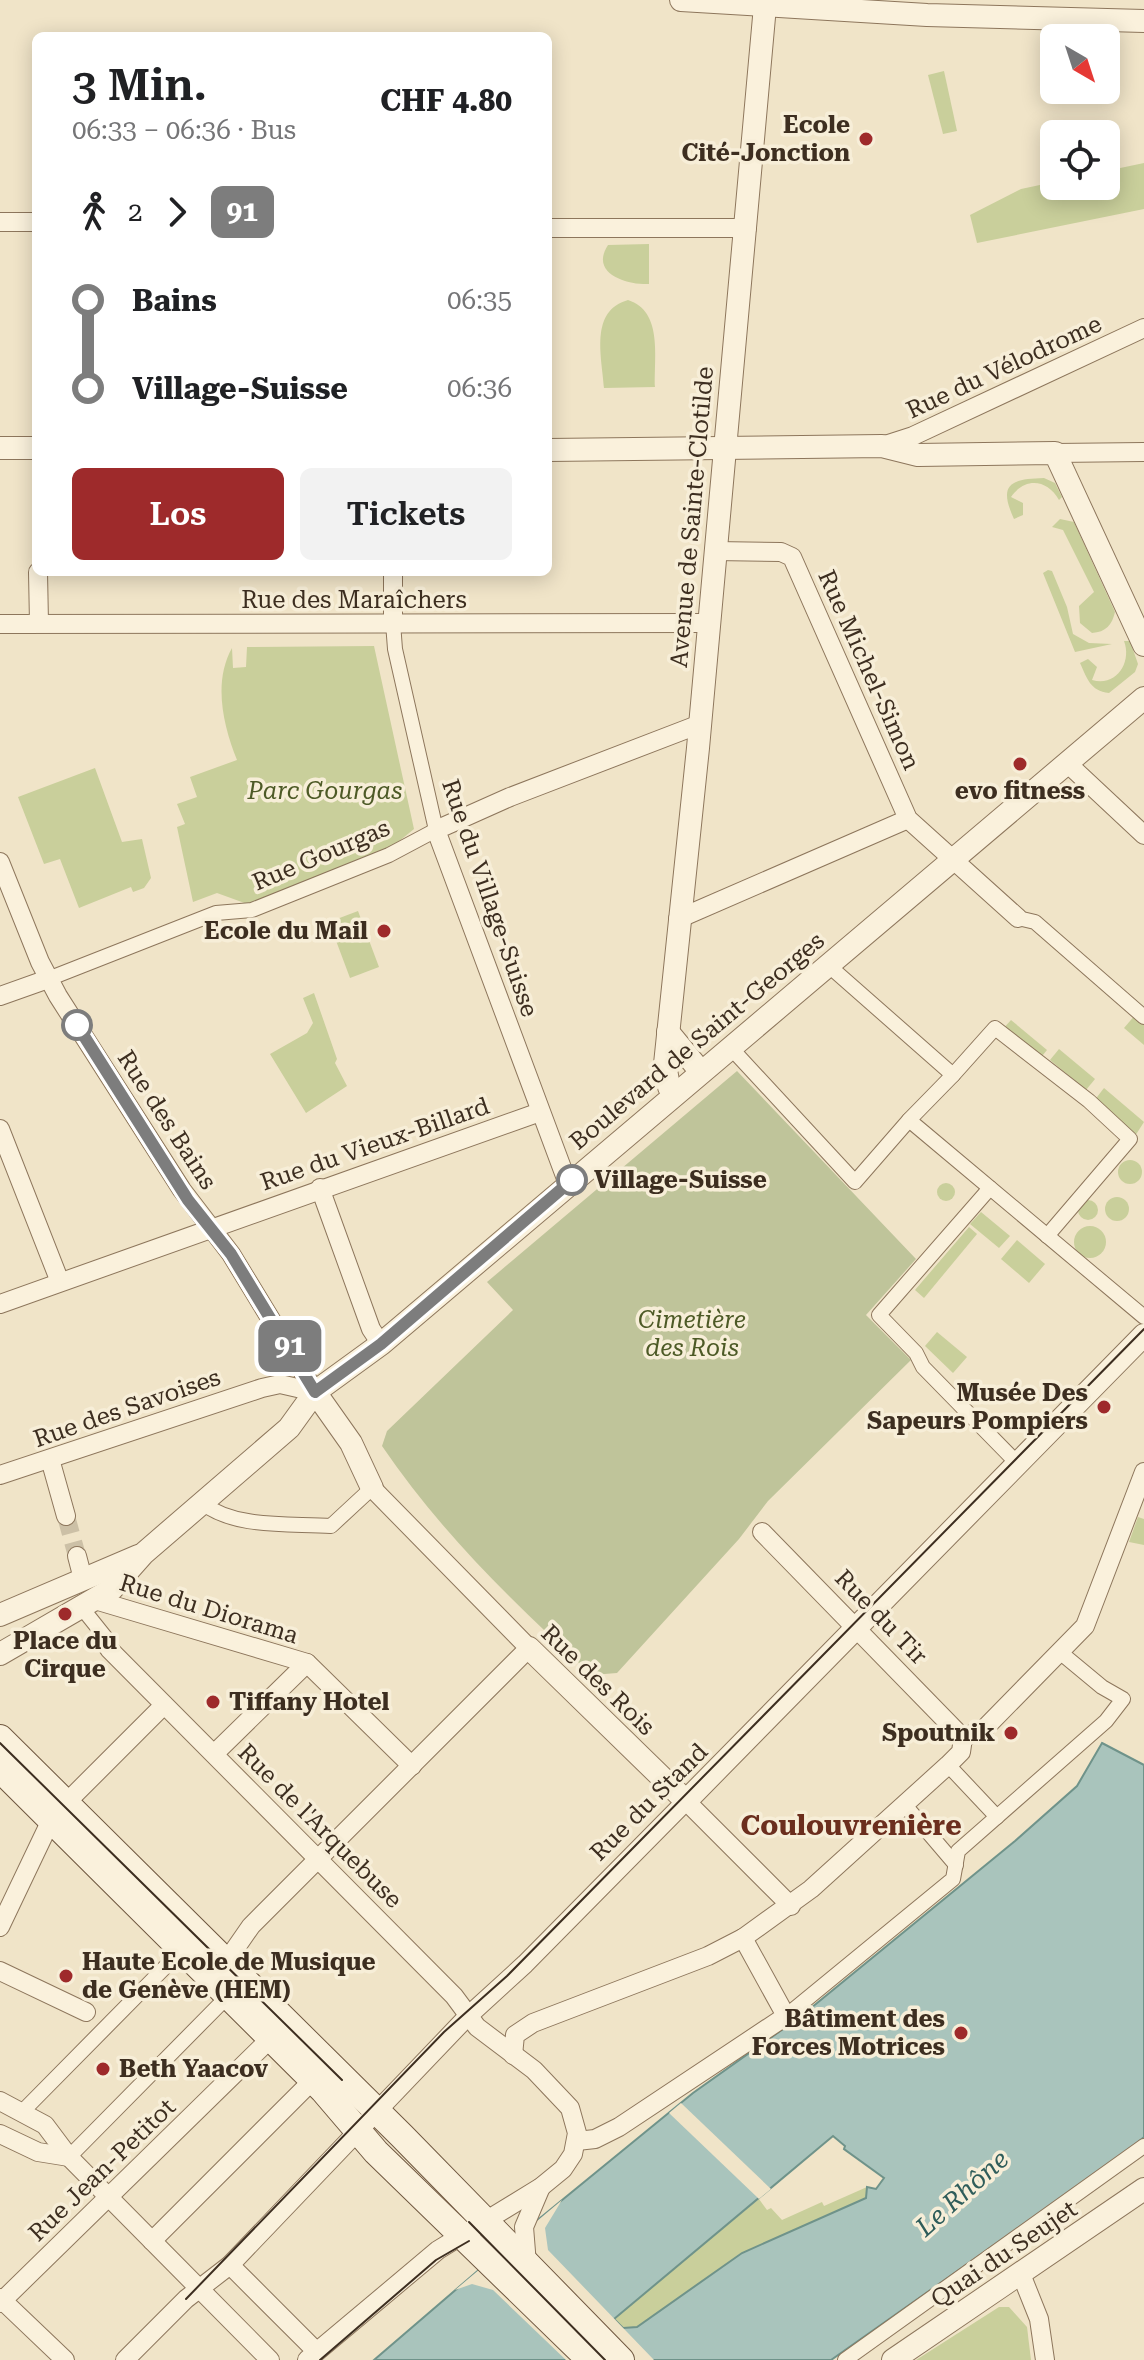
<!DOCTYPE html>
<html lang="de">
<meta charset="utf-8">
<style>
body{margin:0;font-family:"Roboto Serif",serif;background:#f2f2f2;color:#202124;height:100vh;display:flex;flex-direction:column;font-size:30px;white-space:nowrap}
*{box-sizing:border-box;margin:0}
p{font-size:26px;color:#757577}
.icon{flex:none;width:44px;height:44px;fill:none;stroke:currentColor;stroke-width:2;stroke-linecap:round;stroke-linejoin:round}
.map{position:relative;flex:1;overflow:hidden}
.side{position:absolute;left:32px;top:32px;width:520px;height:544px;display:flex;flex-direction:column;background:#fff;border-radius:12px;box-shadow:0 4px 20px #0003}
.side>*{flex:none}
.badge{padding:0 16px;border-radius:12px;font-size:28px;line-height:52px}
.needle{width:52px;rotate:141deg}
.tools{position:absolute;left:1040px;top:24px;display:grid;gap:16px}
.tools a{display:grid;place-items:center;width:80px;height:80px;border-radius:12px;background:#fff;box-shadow:0 4px 20px #0003;font-size:40px}
.map>.badge{position:absolute;translate:-50% -50%;box-shadow:0 0 0 4px #fff}
.legs{display:flex;align-items:center;gap:12px;height:88px;padding:0 40px;font-size:26px}
.legs p{margin-inline-start:auto}
.summary{display:flex;align-items:center;justify-content:space-between;height:136px;padding:0 40px}
h1{font-size:44px;font-weight:600;line-height:60px}
.cta{display:flex;gap:16px;margin-top:auto;padding:16px 40px}
.cta a{flex:1;height:92px;border-radius:12px;background:#9e2a2b;color:#fff;font-size:32px;font-weight:600;line-height:92px;text-align:center}
.cta a+a{background:#f2f2f2;color:#202124}
ul{padding:0 40px;list-style:none}
li{display:flex;align-items:center;gap:28px;height:88px;font-size:30px}
li i{display:grid;place-items:center;width:12px;height:100%;margin:0 10px;background:currentColor}
li i::after{content:'';width:20px;height:20px;margin:-10px;border:6px solid;border-radius:50%;background:#fff}
li p{margin-inline-start:auto}
li:first-child i{background:linear-gradient(#0000 50%,currentColor 0)}
li:last-child i{background:linear-gradient(currentColor 50%,#0000 0)}
.map>svg:first-child{display:block}
</style>
<div class="map">
<svg width="1144" height="2360" viewBox="0 0 1144 2360">
<rect width="100%" height="100%" fill="#f0e4c8"/>
<g fill="#c9cf9b">
<polygon points="944,71 957,131 943,134 928,75"/>
<polygon points="1144,163 1144,209 977,243 970,215 1021,189 1054,182 1054,186 1106,186 1106,171"/>
<path d="M649,244V284C628,285 589,274 608,245Z"/>
<path d="M628,300C663,311 654,357 655,387L604,388C602,357 589,311 628,300Z"/>
<path d="M1044,478L1055,483L1062,497L1059,500C1047,479 1025,477 1011,497L1023,503V515L1014,519C998,484 1010,479 1044,478Z"/>
<path d="M1060,519L1074,522L1115,612C1112,625 1106,632 1092,633L1080,623L1079,606L1094,592L1063,530L1052,527Z"/>
<polygon points="1048,570 1052,571 1067,607 1073,634 1089,643 1112,644 1075,652 1043,573"/>
<path d="M1124,641H1130L1138,664L1135,672L1109,693C1090,691 1087,678 1080,663L1088,659L1097,667L1092,680C1117,687 1132,662 1124,641Z"/>
<path d="M374,646L414,829L387,851L250,905L217,893L193,902L177,827L185,824L177,804L197,797L190,777L237,760C223,725 213,682 232,648L233,668L246,667L247,647Z"/>
<polygon points="95,768 122,842 142,839 151,878 144,888 133,892 131,887 79,908 60,859 44,864 18,797"/>
<polygon points="358,911 379,967 350,978 329,922"/>
<polygon points="314,993 337,1059 335,1063 347,1086 306,1113 270,1054 307,1033 313,1023 303,998"/>
<polygon points="1136,1014 1144,1022 1144,1045 1124,1028"/>
<polygon points="1011,1020 1047,1050 1038,1061 1002,1030"/>
<polygon points="1059,1049 1095,1079 1086,1090 1050,1060"/>
<polygon points="1104,1088 1144,1122 1135,1136 1094,1101"/>
<circle cx="1130" cy="1172" r="12"/>
<circle cx="946" cy="1192" r="9"/>
<circle cx="1117" cy="1209" r="12"/>
<circle cx="1088" cy="1210" r="10"/>
<polygon points="981,1212 1010,1236 999,1248 970,1224"/>
<circle cx="1090" cy="1242" r="16"/>
<polygon points="969,1227 977,1234 924,1298 915,1290"/>
<polygon points="1017,1240 1045,1264 1029,1283 1001,1259"/>
<polygon points="937,1332 967,1357 953,1373 925,1346"/>
<polygon points="1138,1517 1144,1519 1144,1545 1129,1542"/>
<polygon points="867,2187 866,2198 742,2253 637,2327 623,2328 614,2318 759,2199 767,2210 771,2208 782,2220 822,2202 824,2206"/>
<polygon points="999,2307 1009,2307 1027,2327 1031,2360 916,2360"/>
</g>
<path fill="#bfc49a" d="M737,1071L916,1259L866,1315L911,1360L768,1501L739,1539L617,1673L592,1675C515,1604 441,1533 382,1446L387,1431L513,1310L487,1282Z"/>
<path fill="#a9c4bc" stroke="#6f938a" stroke-width="2" fill-rule="evenodd" d="M1102,1743L1144,1765V2137L1128,2151L831,2360H374L523,2232L693,2093L800,2017L1015,1841L1077,1786ZM833,2136L845,2146L844,2149L884,2178L876,2189L867,2187L866,2198L742,2253L637,2327L623,2328L614,2319Z"/>
<g fill="#f0e4c8">
<polygon points="681,2103 771,2189 759,2199 669,2113"/>
<polygon points="562,2200 545,2228 548,2250 654,2360 566,2360 493,2290 472,2284 455,2290"/>
</g>
<g fill="none" stroke-linecap="round" stroke-linejoin="round">
<polyline stroke="#ccc0a6" stroke-width="18" stroke-dasharray="18 9" stroke-linecap="butt" points="66,1516 77,1556"/>
<g stroke="#8d765c" stroke-width="16">
<g id="pedestrian">
<polyline points="1018,918 1035,922 1144,1017"/>
<polyline points="828,965 953,1075 909,1120 1144,1317"/>
<polyline points="48,979 216,913 252,910 389,855 436,830 395,649 393,623"/>
<polyline points="730,1047 855,1182 909,1120"/>
<polyline points="953,1075 995,1028 1089,1101 1130,1139 1047,1236"/>
<polyline points="990,1188 879,1315 916,1353 923,1367 1017,1463"/>
<path d="M202,1503C236,1529 290,1523 331,1526L372,1488"/>
<polyline points="82,1608 106,1638 109,1649"/>
<polyline points="948,1765 997,1817"/>
<polyline points="904,1804 956,1865"/>
<polyline points="786,2016 953,1879 958,1851 1106,1721 1123,1699 1102,1687 1061,1653"/>
<polyline points="23,2111 182,1950"/>
<polyline points="69,2157 228,1996"/>
<polyline points="845,2360 1144,2146"/>
</g>
</g>
<g stroke="#8d765c" stroke-width="20">
<g id="minor">
<polyline points="0,222 36,222"/>
<polyline points="548,228 747,228"/>
<polyline points="882,446 913,436 1144,328"/>
<polyline points="1055,453 1144,452"/>
<polyline points="715,551 781,552 792,557 908,819 1018,918"/>
<polyline points="38,572 39,623"/>
<polyline points="393,572 393,623"/>
<polyline points="0,624 708,623"/>
<polyline points="1067,763 1144,835"/>
<polyline points="0,862 40,962 58,996 182,1190 231,1254 315,1392"/>
<polyline points="678,919 908,819"/>
<polyline points="0,996 48,979"/>
<polyline points="0,1129 60,1282"/>
<polyline points="568,1184 436,830 510,797 700,724"/>
<polyline points="320,1188 371,1329 381,1344"/>
<polyline points="0,1304 540,1112"/>
<polyline points="50,1459 66,1516"/>
<polyline points="0,1475 262,1388 280,1384 315,1392"/>
<polyline points="762,1532 963,1738"/>
<polyline points="77,1556 83,1579"/>
<polyline points="95,1600 307,1663 412,1766"/>
<polyline points="109,1649 454,1996 477,2027 534,2070 570,2108 577,2133 573,2154 563,2169 541,2187 438,2250 307,2360"/>
<polyline points="963,1738 985,1728 1085,1626 1144,1472"/>
<polyline points="214,1754 307,1663"/>
<polyline points="66,1803 164,1705"/>
<polyline points="0,1927 51,1820"/>
<polyline points="226,1962 251,1926 529,1648 372,1488"/>
<polyline points="0,1971 86,2012"/>
<polyline points="513,2055 515,2035 533,2023 708,1956 743,1938 811,1889 948,1765 961,1752 963,1738"/>
<polyline points="0,2101 45,2125 69,2157 270,2360"/>
<polyline points="0,2134 38,2152 69,2157"/>
<polyline points="577,2141 595,2139 619,2127 786,2016 743,1938"/>
<polyline points="152,2241 313,2080"/>
<polyline points="527,2264 524,2227 541,2187"/>
<polyline points="230,2265 316,2351"/>
<polyline points="1021,2274 1039,2319 1045,2360"/>
<polyline points="0,2298 65,2360"/>
<polyline points="0,2303 271,2038"/>
<polyline points="125,2360 186,2299 230,2265 467,2017 525,1964 686,1801 791,1906"/>
</g>
</g>
<g stroke="#8d765c" stroke-width="24">
<g id="tertiary">
<polyline points="681,0 927,15 1144,21"/>
<polyline points="0,448 36,448"/>
<polyline points="548,450 882,446 918,455 1055,453 1144,645"/>
<polyline points="668,1032 701,1072"/>
<polyline points="675,1094 669,1087 665,1064 698,748 765,6"/>
<polyline points="315,1392 351,1443 372,1488"/>
<polyline points="0,1615 138,1556"/>
<polyline points="529,1648 686,1801 1144,1335"/>
<polyline points="0,1654 112,1589 143,1554 289,1428 315,1392 381,1344 1144,698"/>
<polyline points="893,2360 1144,2189"/>
</g>
</g>
<g stroke="#6f573f" stroke-width="28">
<g id="secondary">
<polyline points="0,1738 402,2136 621,2360"/>
<polyline points="0,1769 323,2090 376,2152 590,2360"/>
</g>
</g>
<use href="#pedestrian" stroke="#faf1dc" stroke-width="14"/>
<use href="#minor" stroke="#faf1dc" stroke-width="18"/>
<use href="#tertiary" stroke="#faf1dc" stroke-width="22"/>
<use href="#secondary" stroke="#faf1dc" stroke-width="26"/>
<g stroke="#3d2e20" stroke-width="2">
<polyline points="0,1743 342,2080"/>
<polyline points="469,2222 605,2360"/>
<polyline points="186,2299 444,2032 507,1976 1144,1329"/>
<polyline points="320,2360 436,2260 469,2241"/>
</g>
</g>
<g fill="none" stroke-linecap="round" stroke-linejoin="round">
<g stroke="#fff" stroke-width="18">
<polyline id="line-1" points="77,1025 188,1200 231,1254 315,1392 381,1344 572,1180"/>
</g>
<use href="#line-1" stroke="#7d7d7d" stroke-width="12"/>
</g>
<g fill="#9e2a2b" stroke="#f7eed8" stroke-width="3">
<circle cx="866" cy="139" r="8"/>
<circle cx="1020" cy="764" r="8"/>
<circle cx="384" cy="931" r="8"/>
<circle cx="1104" cy="1407" r="8"/>
<circle cx="65" cy="1614" r="8"/>
<circle cx="213" cy="1702" r="8"/>
<circle cx="1011" cy="1733" r="8"/>
<circle cx="66" cy="1976" r="8"/>
<circle cx="961" cy="2033" r="8"/>
<circle cx="103" cy="2069" r="8"/>
</g>
<g fill="#fff" stroke="#7d7d7d" stroke-width="4">
<circle cx="77" cy="1025" r="14"/>
<circle cx="572" cy="1180" r="14"/>
</g>
<g text-anchor="middle" stroke-width="7" stroke-linejoin="round" paint-order="stroke">
<g font-size="24" font-weight="bold" fill="#3d2e20" stroke="#f7eed8" text-anchor="end">
<text x="850" y="133">Ecole<tspan x="850" dy="28">Cité-Jonction</tspan></text>
<text x="1020" y="799" text-anchor="middle">evo fitness</text>
<text x="368" y="939">Ecole du Mail</text>
<text x="1088" y="1401">Musée Des<tspan x="1088" dy="28">Sapeurs Pompiers</tspan></text>
<text x="65" y="1649" text-anchor="middle">Place du<tspan x="65" dy="28">Cirque</tspan></text>
<text x="229" y="1710" text-anchor="start">Tiffany Hotel</text>
<text x="995" y="1741">Spoutnik</text>
<text x="82" y="1970" text-anchor="start">Haute Ecole de Musique<tspan x="82" dy="28">de Genève (HEM)</tspan></text>
<text x="945" y="2027">Bâtiment des<tspan x="945" dy="28">Forces Motrices</tspan></text>
<text x="119" y="2077" text-anchor="start">Beth Yaacov</text>
</g>
<g font-size="24" fill="#3d2e20" stroke="#f7eed8">
<text transform="translate(1004 367) rotate(-25)" y="8">Rue du Vélodrome</text>
<text transform="translate(692 517) rotate(-85)" y="8">Avenue de Sainte-Clotilde</text>
<text x="354" y="608">Rue des Maraîchers</text>
<text transform="translate(869 670) rotate(66)" y="8">Rue Michel-Simon</text>
<text transform="translate(321 855) rotate(-23)" y="8">Rue Gourgas</text>
<text transform="translate(490 898) rotate(71)" y="8">Rue du Village-Suisse</text>
<text transform="translate(697 1041) rotate(-40)" y="8">Boulevard de Saint-Georges</text>
<text transform="translate(167 1120) rotate(57)" y="8">Rue des Bains</text>
<text transform="translate(375 1144) rotate(-19)" y="8">Rue du Vieux-Billard</text>
<text transform="translate(127 1408) rotate(-19)" y="8">Rue des Savoises</text>
<text transform="translate(209 1609) rotate(17)" y="8">Rue du Diorama</text>
<text transform="translate(881 1617) rotate(46)" y="8">Rue du Tir</text>
<text transform="translate(598 1680) rotate(44)" y="8">Rue des Rois</text>
<text transform="translate(649 1802) rotate(-45)" y="8">Rue du Stand</text>
<text transform="translate(320 1826) rotate(45)" y="8">Rue de l'Arquebuse</text>
<text transform="translate(102 2170) rotate(-44)" y="8">Rue Jean-Petitot</text>
<text transform="translate(1004 2254) rotate(-34)" y="8">Quai du Seujet</text>
</g>
<g font-size="24" font-style="italic" fill="#4d5a26" stroke="#f7eed8">
<text x="325" y="799">Parc Gourgas</text>
<text x="692" y="1328">Cimetière<tspan x="692" dy="28">des Rois</tspan></text>
</g>
<g font-size="24" font-weight="bold" fill="#3d2e20" stroke="#f7eed8" text-anchor="start">
<text x="594" y="1188">Village-Suisse</text>
</g>
<g font-size="26" font-style="italic" fill="#2f5d5a" stroke="#f7eed8">
<text transform="translate(962 2193) rotate(-42)" y="9">Le Rhône</text>
</g>
<g font-size="28" font-weight="bold" fill="#6b2e1e" stroke="#f7eed8">
<text x="851" y="1835">Coulouvrenière</text>
</g>
</g>
</svg>
<div class="tools">
<a><svg class="needle" viewBox="-14 -14 28 28"><path d="M0-13l5 13h-10z" fill="#e53935"/><path d="M0 13l5-13h-10z" fill="#757577"/></svg></a>
<a><svg class="icon" aria-label="locate" viewBox="0 0 24 24"><circle cx="12" cy="12" r="6"/><path d="M12 2v4M12 18v4M2 12h4M18 12h4"/></svg></a>
</div>
<b class="badge" style="left:290px;top:1346px;background:#7d7d7d;color:#fff">91</b>
<section class="side">
<div class="summary"><div><h1>3 Min.</h1><p>06:33 – 06:36 · Bus</p></div><b>CHF 4.80</b></div>
<div class="legs"><svg class="icon" aria-label="walk" viewBox="0 0 24 24"><circle cx="13" cy="4" r="2"/><path d="M13 8l-2 6 4 7M11 14l-3 7M7 12l3-4h3l4 4"/></svg>2<svg class="icon" aria-label="forward" viewBox="0 0 24 24"><path d="M9 5l7 7-7 7"/></svg><b class="badge" style="background:#7d7d7d;color:#fff">91</b></div>
<ul>
<li><i style="color:#7d7d7d"></i><b>Bains</b><p>06:35</p></li>
<li><i style="color:#7d7d7d"></i><b>Village-Suisse</b><p>06:36</p></li>
</ul>
<div class="cta"><a>Los</a><a>Tickets</a></div>
</section>
</div>
